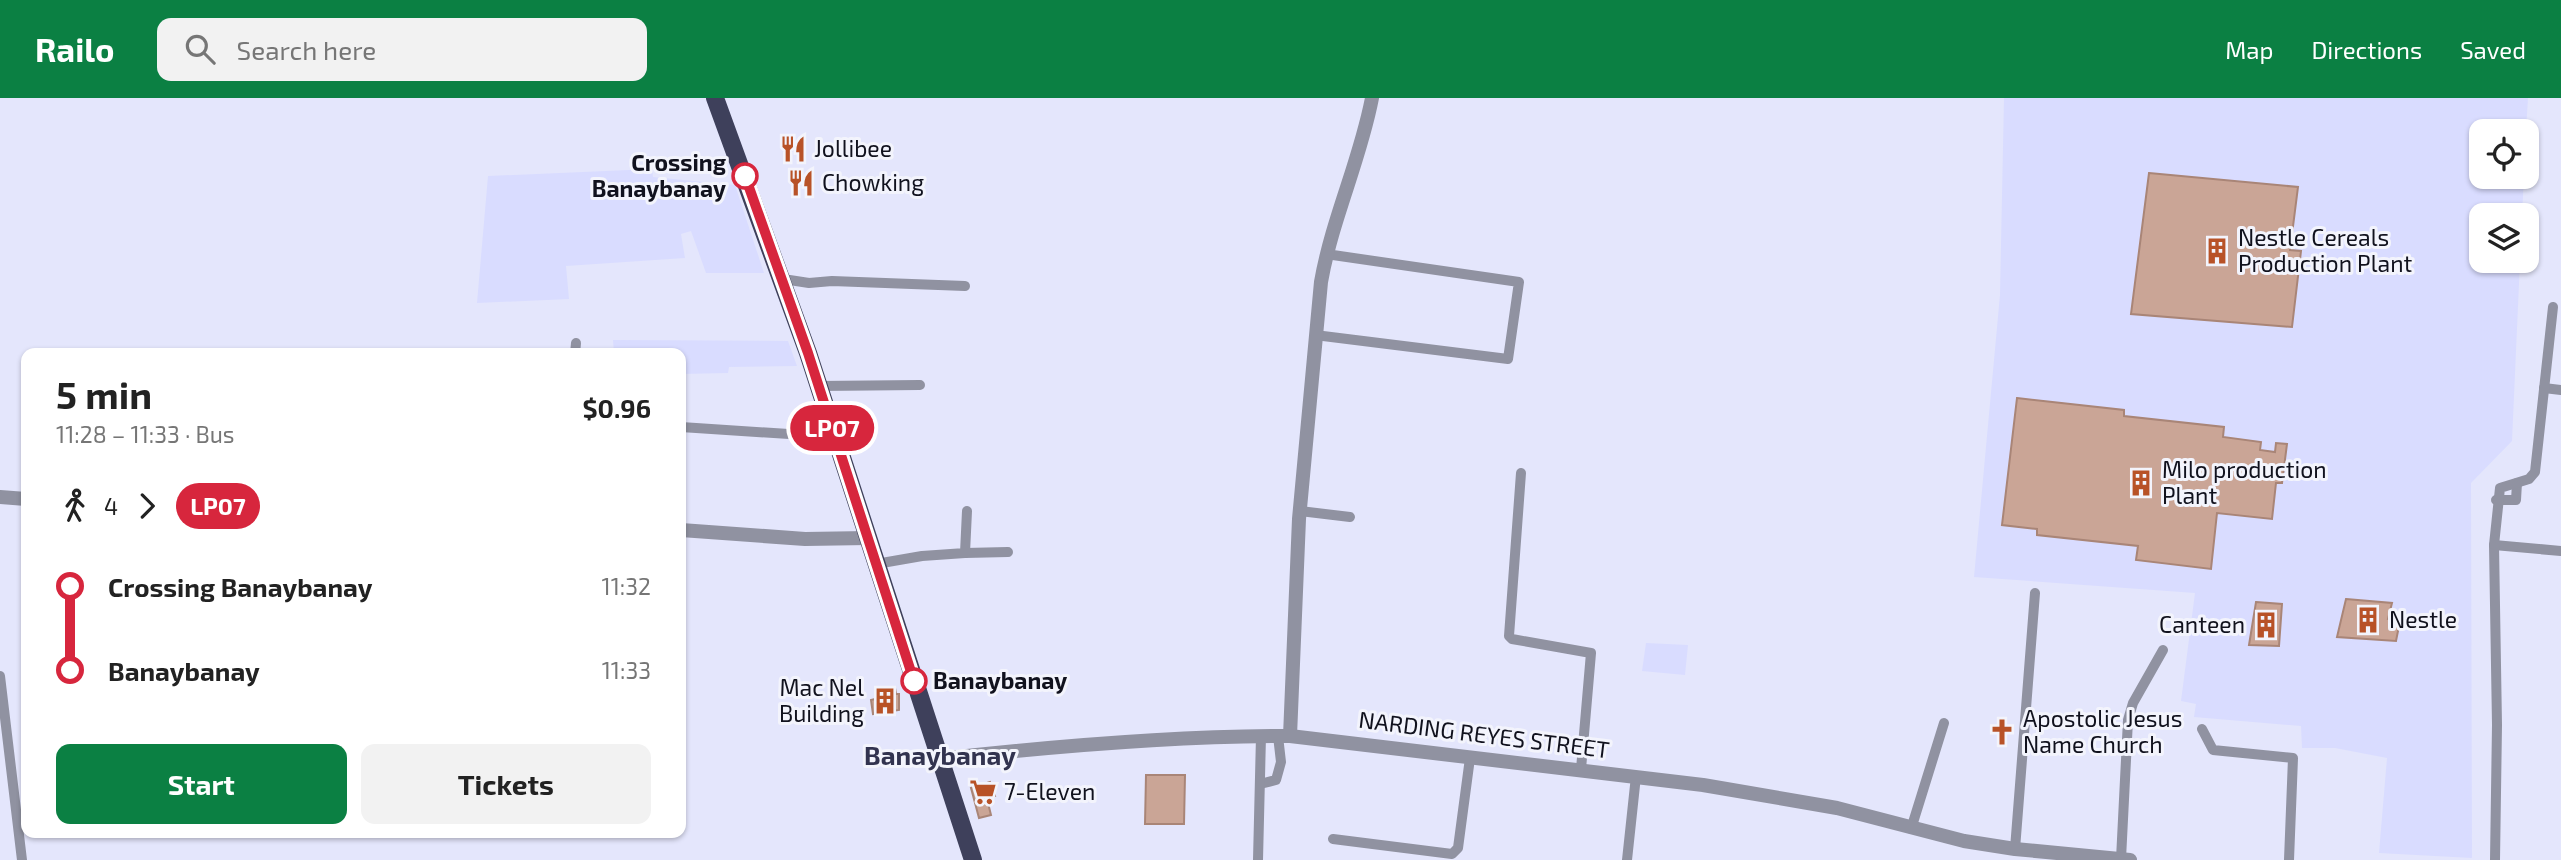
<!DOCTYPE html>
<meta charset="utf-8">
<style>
body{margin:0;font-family:"Exo 2",sans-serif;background:#f2f2f2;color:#222;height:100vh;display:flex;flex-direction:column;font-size:26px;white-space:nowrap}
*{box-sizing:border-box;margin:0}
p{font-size:23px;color:#767676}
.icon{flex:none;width:38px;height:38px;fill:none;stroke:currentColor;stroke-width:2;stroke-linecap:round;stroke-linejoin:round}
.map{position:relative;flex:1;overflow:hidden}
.panel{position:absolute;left:21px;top:250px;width:665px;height:490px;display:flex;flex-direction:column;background:#fff;border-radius:14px;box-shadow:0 2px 5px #0004}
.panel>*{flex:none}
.badge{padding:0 14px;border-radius:23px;font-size:24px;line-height:46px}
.controls{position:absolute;left:2469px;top:21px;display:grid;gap:14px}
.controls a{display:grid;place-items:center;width:70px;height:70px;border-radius:14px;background:#fff;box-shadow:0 2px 5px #0004;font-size:35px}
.map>.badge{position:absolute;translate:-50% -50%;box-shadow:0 0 0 4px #fff}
.legs{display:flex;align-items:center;gap:10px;height:77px;padding:0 35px;font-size:23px}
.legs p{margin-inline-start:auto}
.summary{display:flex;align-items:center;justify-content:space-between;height:119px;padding:0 35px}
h1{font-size:38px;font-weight:700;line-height:52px}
.button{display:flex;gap:14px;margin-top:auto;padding:14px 35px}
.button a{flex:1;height:80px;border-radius:14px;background:#0b8043;color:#fff;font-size:28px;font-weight:700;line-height:80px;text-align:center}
.button a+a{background:#f2f2f2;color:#222}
ul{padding:0 35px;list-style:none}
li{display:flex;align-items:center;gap:24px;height:84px;font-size:26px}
li i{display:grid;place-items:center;width:10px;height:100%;margin:0 9px;background:currentColor}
li i::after{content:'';width:18px;height:18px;margin:-9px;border:5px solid;border-radius:50%;background:#fff}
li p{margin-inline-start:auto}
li:first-child i{background:linear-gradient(#0000 50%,currentColor 0)}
li:last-child i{background:linear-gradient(currentColor 50%,#0000 0)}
header{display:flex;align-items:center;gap:42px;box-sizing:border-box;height:98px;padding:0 35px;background:#0b8043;color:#fff}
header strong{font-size:33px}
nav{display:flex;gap:38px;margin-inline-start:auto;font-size:24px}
.search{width:490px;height:63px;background:#f2f2f2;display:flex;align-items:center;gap:18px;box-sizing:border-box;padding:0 24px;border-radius:14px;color:#767676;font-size:26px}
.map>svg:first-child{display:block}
</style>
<header>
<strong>Railo</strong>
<div class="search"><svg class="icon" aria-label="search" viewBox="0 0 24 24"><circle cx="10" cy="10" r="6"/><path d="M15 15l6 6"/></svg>Search here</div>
<nav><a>Map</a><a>Directions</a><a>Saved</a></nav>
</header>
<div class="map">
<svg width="2561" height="762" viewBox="0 0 2561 762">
<rect width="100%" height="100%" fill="#e4e6fc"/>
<g fill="#d9dcff">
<polygon points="2004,0 2528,0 2526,33 2482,33 2482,79 2524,79 2522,117 2482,117 2482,163 2520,163 2512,343 2471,385 2472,760 2379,755 2387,660 2335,650 2302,650 2301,628 2194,619 2196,606 2181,603 2195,495 1974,479 2000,197"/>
<polygon points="652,71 653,79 735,87 764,175 706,175 691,133 681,136 685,160 566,168 569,201 477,205 488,78"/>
<polygon points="613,242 788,243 797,268 729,269 728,275 681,276 681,256 614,255"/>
<polygon points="1646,545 1688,547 1685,577 1642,573"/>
</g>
<g fill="#caa596" stroke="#a98577" stroke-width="2">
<polygon points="2149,75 2298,89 2290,152 2301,153 2292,229 2131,216"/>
<polygon points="2017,300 2124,312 2124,318 2224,329 2223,339 2261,344 2260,352 2275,354 2276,345 2287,346 2282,385 2276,385 2272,421 2217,415 2211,471 2136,462 2138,448 2037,437 2037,431 2002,427"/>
<polygon points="2346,501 2392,505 2388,521 2400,523 2396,543 2337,539"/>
<polygon points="2256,504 2282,506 2279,548 2249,547"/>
<polygon points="895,590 896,596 899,596 899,612 873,616 871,602 879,600 878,596 883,595 883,592"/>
<polygon points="1146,677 1185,677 1184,726 1145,726"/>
<polygon points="990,684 995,698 987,701 991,717 979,720 971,690"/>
</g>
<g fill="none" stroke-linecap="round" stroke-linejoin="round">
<g stroke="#9092a1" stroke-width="10">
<polyline points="783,181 809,185 832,183 965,188"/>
<polyline points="1315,237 1508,261 1519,184 1326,156"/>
<polyline points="575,256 576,245"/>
<polyline points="819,288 920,287"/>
<polyline points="2544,290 2561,292"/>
<polyline points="681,329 835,339"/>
<polyline points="1521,375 1509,538 1512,541 1591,555 1581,671"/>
<polyline points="2496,402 2516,402 2517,385"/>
<polyline points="1300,413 1350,419"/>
<polyline points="2494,447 2561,453"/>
<polyline points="965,455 1008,454"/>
<polyline points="876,466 922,458 965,455 967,413"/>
<polyline points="0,578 22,762"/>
<polyline points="2202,631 2213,652 2293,660 2289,762"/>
<polyline points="1260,686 1276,682 1281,664 1278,638"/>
<polyline points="1911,731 1944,625"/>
<polyline points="1333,741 1452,756 1458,750 1470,660"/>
<polyline points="2015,751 2035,495"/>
<polyline points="2121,761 2128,622 2133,605 2163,552"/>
<polyline points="1258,762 1261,638"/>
<polyline points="1627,762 1636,678"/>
<polyline points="2495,762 2497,627 2494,447 2500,390 2529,381 2535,374 2553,209"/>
</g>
<g stroke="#9092a1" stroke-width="14">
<polyline points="0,399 26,401"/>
<polyline points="681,432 805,441 868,440"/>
<path d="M1290,638L1299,421L1321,184C1332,121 1360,63 1372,0"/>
<path d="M940,661C1056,648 1173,638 1290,638L1703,687L1837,710L1964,743L2015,751L2130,762"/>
</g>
<polyline stroke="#3e405b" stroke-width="18" points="715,0 808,255 973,762"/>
</g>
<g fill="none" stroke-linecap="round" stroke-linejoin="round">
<g stroke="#fff" stroke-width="16">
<polyline id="line-1" points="745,78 808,255 914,583"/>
</g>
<use href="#line-1" stroke="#d7263d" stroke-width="10"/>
</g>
<defs>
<g id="restaurant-bare" transform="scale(2.1)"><path d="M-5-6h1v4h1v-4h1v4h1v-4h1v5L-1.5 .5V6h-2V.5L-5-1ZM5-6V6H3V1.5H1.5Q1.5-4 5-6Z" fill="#b85227" stroke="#f3f4fc" stroke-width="2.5" paint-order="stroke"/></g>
<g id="building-bare" transform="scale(2.1)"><path d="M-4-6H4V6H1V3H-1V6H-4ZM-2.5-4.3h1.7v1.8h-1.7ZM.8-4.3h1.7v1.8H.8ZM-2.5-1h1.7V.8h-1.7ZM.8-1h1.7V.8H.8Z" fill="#b85227" stroke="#f3f4fc" stroke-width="2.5" paint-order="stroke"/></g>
<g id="church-bare" transform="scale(2.1)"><path d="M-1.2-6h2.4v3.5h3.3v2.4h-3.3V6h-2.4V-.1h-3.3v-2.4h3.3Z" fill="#b85227" stroke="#f3f4fc" stroke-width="2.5" paint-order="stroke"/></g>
<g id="supermarket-bare" transform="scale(2.1)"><path d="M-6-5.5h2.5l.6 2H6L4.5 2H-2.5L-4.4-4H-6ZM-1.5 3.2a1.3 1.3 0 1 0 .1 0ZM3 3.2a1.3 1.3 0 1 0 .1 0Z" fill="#b85227" stroke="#f3f4fc" stroke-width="2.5" paint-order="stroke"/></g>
</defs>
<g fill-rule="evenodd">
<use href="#restaurant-bare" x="793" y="51"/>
<use href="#restaurant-bare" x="801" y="85"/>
<use href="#building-bare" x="2217" y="153"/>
<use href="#building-bare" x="2141" y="385"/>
<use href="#building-bare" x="2368" y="522"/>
<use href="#building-bare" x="2266" y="527"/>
<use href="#building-bare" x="885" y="603"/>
<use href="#church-bare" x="2002" y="634"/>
<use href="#supermarket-bare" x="983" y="694"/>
</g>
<g fill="#fff" stroke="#d7263d" stroke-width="3.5">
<circle cx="745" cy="78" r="12"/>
<circle cx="914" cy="583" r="12"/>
</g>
<g text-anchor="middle" stroke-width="6" stroke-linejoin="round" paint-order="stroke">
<g font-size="23" fill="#11121e" stroke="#f3f4fc" text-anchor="start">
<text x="814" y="59">Jollibee</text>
<text x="822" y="93">Chowking</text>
<text x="2238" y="148">Nestle Cereals<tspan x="2238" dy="26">Production Plant</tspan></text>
<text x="2162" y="380">Milo production<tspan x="2162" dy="26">Plant</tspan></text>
<text x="2389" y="530">Nestle</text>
<text x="2245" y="535" text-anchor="end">Canteen</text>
<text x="864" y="598" text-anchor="end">Mac Nel<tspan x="864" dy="26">Building</tspan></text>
<text x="2023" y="629">Apostolic Jesus<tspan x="2023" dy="26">Name Church</tspan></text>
<text x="1004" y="702">7-Eleven</text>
</g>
<g font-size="23" font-weight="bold" fill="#11121e" stroke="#f3f4fc" text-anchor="end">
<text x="726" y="73">Crossing<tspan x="726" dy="26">Banaybanay</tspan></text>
<text x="933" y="591" text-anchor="start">Banaybanay</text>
</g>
<g font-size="23" fill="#11121e" stroke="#f3f4fc">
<text transform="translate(1484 637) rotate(7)" y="8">NARDING REYES STREET</text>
</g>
<g font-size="26" font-weight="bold" fill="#32334f" stroke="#f3f4fc">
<text x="940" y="667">Banaybanay</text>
</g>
</g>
</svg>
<div class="controls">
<a><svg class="icon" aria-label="locate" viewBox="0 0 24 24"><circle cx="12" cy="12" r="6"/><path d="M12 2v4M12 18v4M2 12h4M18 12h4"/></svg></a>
<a><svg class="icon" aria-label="layers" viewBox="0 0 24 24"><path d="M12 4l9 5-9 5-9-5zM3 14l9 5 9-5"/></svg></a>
</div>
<b class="badge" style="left:832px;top:330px;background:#d7263d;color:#fff">LP07</b>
<section class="panel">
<div class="summary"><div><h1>5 min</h1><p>11:28 – 11:33 · Bus</p></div><b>$0.96</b></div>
<div class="legs"><svg class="icon" aria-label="walk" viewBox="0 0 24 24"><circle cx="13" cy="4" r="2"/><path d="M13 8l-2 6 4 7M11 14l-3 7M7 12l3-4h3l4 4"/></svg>4<svg class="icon" aria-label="forward" viewBox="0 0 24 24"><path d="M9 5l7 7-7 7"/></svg><b class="badge" style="background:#d7263d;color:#fff">LP07</b></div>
<ul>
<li><i style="color:#d7263d"></i><b>Crossing Banaybanay</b><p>11:32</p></li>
<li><i style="color:#d7263d"></i><b>Banaybanay</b><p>11:33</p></li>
</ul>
<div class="button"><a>Start</a><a>Tickets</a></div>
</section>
</div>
